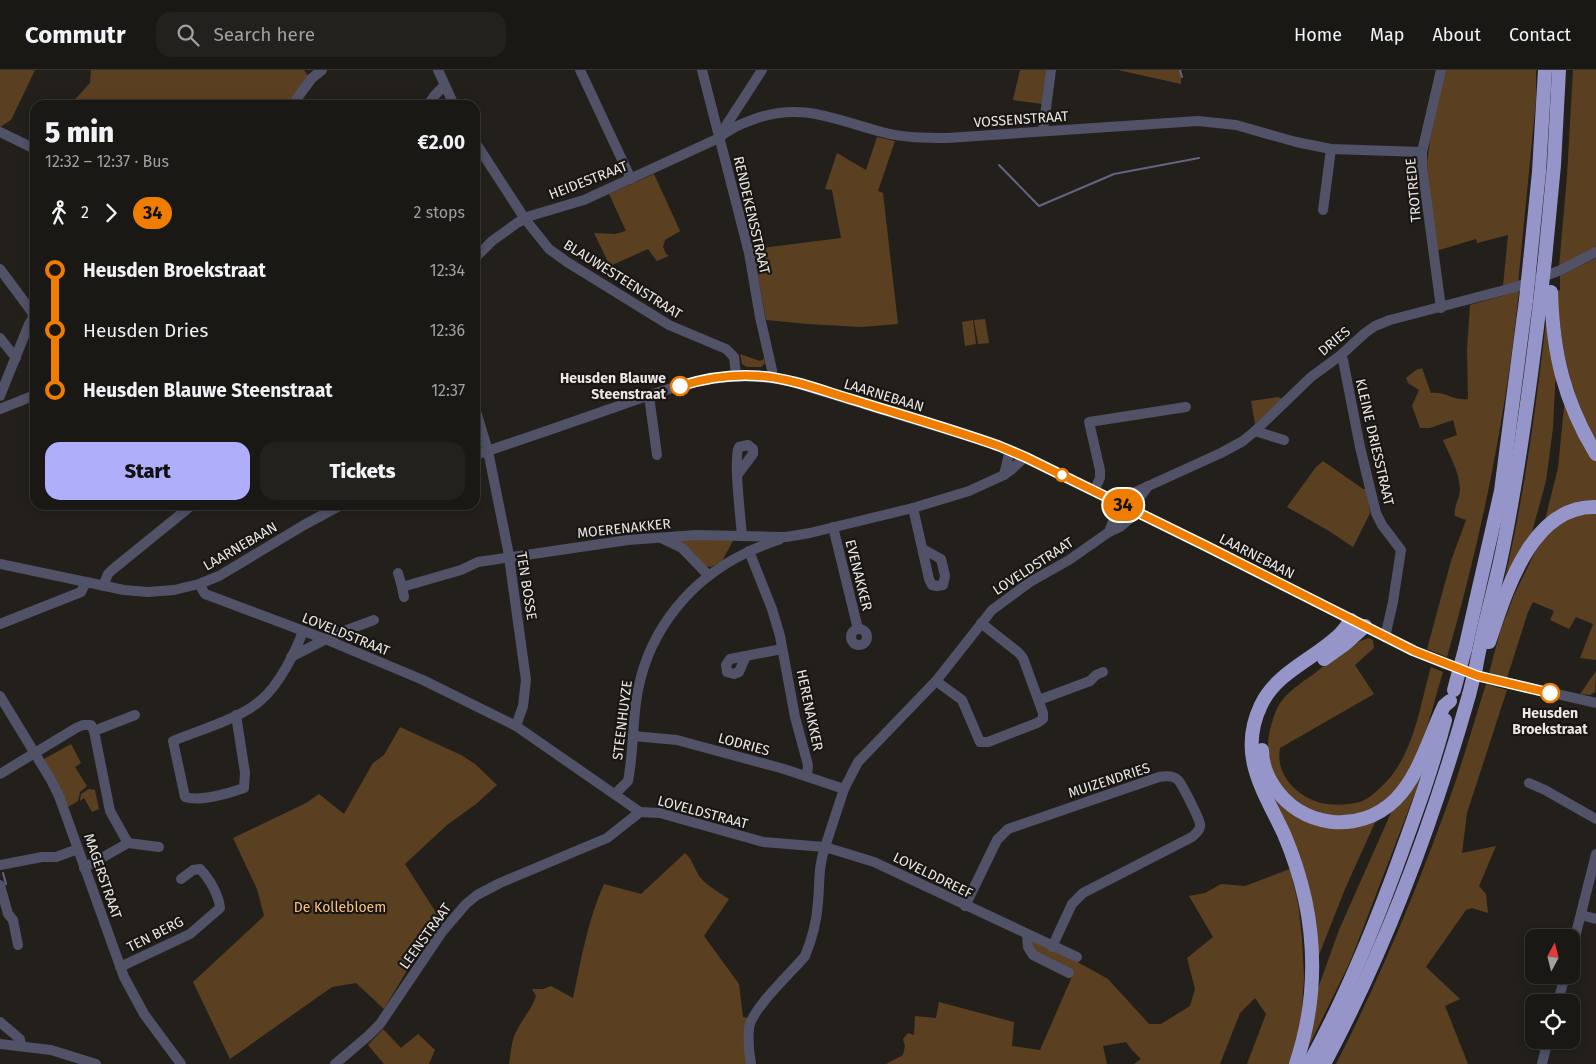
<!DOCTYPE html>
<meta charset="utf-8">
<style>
body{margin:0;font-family:"Fira Sans",sans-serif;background:#23211e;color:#f1f3f6;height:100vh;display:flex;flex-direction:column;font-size:19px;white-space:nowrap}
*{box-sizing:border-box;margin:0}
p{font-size:16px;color:#9fa0a0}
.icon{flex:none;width:28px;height:28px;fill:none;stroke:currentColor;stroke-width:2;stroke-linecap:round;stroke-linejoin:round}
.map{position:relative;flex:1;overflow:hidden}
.panel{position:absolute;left:30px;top:30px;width:450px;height:410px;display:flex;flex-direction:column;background:#1a1815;border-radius:15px;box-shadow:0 2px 8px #0003,0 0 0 1px #383734}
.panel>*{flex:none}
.badge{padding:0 10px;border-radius:16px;font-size:18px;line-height:32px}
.needle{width:32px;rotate:7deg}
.buttons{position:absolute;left:1525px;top:859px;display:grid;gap:10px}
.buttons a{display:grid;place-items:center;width:55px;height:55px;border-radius:10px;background:#1a1815;box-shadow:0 2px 8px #0003,0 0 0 1px #383734;font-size:25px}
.map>.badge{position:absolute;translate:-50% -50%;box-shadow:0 0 0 2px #fff}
.legs{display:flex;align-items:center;gap:8px;height:55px;padding:0 15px;font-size:16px}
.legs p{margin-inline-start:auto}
.head{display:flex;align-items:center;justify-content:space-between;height:85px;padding:0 15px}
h1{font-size:28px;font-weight:800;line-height:38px}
.action{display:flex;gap:10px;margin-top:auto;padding:10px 15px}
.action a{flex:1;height:58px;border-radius:15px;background:#afaefa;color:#111;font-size:20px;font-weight:800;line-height:58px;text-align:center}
.action a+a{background:#23211e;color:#f1f3f6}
ul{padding:0 15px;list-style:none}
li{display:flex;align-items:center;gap:18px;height:60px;font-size:19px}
li i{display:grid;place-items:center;width:8px;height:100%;margin:0 6px;background:currentColor}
li i::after{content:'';width:12px;height:12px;margin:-6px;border:4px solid;border-radius:50%;background:#1a1815}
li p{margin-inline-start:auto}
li:first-child i{background:linear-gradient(#0000 50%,currentColor 0)}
li:last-child i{background:linear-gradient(currentColor 50%,#0000 0)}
header{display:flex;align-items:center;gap:30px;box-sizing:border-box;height:70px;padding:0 25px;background:#1a1815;border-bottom:1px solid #383734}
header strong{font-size:24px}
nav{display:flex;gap:28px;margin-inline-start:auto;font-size:18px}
.search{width:350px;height:45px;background:#23211e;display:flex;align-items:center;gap:12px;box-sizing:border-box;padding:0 18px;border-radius:15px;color:#9fa0a0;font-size:19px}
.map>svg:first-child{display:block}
</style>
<header>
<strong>Commutr</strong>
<div class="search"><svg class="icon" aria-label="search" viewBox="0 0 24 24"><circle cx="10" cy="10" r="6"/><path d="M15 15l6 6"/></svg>Search here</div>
<nav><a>Home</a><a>Map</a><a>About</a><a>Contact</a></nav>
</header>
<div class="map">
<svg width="1596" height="994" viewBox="0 0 1596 994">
<rect width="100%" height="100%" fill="#23201c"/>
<g fill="#5a4020">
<polygon points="0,0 35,0 11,50 0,57"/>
<polygon points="91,0 304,0 309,7 285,35 70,35 90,13"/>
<polygon points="1020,0 1046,0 1042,34 1013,30"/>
<polygon points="1118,0 1181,0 1181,14"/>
<polygon points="1445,0 1536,0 1536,30 1518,214 1503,216 1508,165 1477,173 1476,169 1436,181 1427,94 1430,70"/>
<polygon points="1573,0 1596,0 1596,179 1559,197 1567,106"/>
<polygon points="877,67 895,71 878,121 883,123 898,254 861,257 808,254 766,250 753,179 841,168 832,120 825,119 837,83 866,100"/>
<polygon points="654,104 680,161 665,170 663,177 666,184 669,186 657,191 648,179 610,196 594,163 615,164 626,161 609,124"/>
<path d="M1596,188V370C1568,319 1561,278 1557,221L1560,220V206Z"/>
<path d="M1519,221C1506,346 1482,466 1447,587L1427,579L1451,491L1466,450L1455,446C1453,438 1460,428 1460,419C1459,400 1450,387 1443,370L1457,365L1453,350L1430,358H1420L1412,336L1419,320L1408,313L1406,308L1416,300L1422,298L1431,323C1446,321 1452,331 1468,329L1467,280L1470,235Z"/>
<path d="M1547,243L1556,297L1553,358L1546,411L1532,462L1501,524C1524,431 1536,337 1547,243Z"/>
<polygon points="985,249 989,273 978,274 974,250"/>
<polygon points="973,250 976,274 965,276 962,252"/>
<polygon points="740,284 760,291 764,289 765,293 761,297 747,297 742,294"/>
<polygon points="1278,327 1283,329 1255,354 1251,331"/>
<polygon points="1565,327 1596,390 1596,433 1544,454 1558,398"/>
<polygon points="1323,391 1363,419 1367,419 1370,443 1353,477 1329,461 1287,437 1316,397"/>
<polygon points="1596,443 1596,590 1580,588 1593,554 1576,547 1569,559 1550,550 1554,541 1533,532 1528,542 1507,608 1489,603 1500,562 1514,525 1534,484 1541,472 1550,461 1571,446"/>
<polygon points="679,469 734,469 722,491 711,497 705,496 692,481 679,473"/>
<path d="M1370,568L1373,571L1374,578L1355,595L1374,624L1280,678C1275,703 1295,725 1318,732C1330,736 1348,735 1360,732C1369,729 1378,720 1385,713C1414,684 1420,635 1431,597L1443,602C1431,641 1423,685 1397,718C1377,743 1341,753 1311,741C1307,739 1303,735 1299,732C1294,729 1288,725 1284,721C1270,703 1264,679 1271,656C1273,649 1276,638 1281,632C1290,619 1306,610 1319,600C1334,589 1351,572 1370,568Z"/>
<polygon points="1596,601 1595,622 1590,625 1580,624"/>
<path d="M1486,614L1507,620L1467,743L1462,783L1496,776L1479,816L1486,824L1488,843L1472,838L1466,840L1426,897L1460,929L1445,936L1468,994H1336C1381,906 1420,812 1453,719C1465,684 1475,649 1486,614Z"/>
<polygon points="400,657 461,685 475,694 497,715 476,734 447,755 405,794 442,852 418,882 384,939 356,913 332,917 230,989 193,912 264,846 257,819 233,768 306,733 319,724 344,744 373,693 384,685"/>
<polygon points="71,674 81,693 75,697 87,716 80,722 78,731 68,737 44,689"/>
<polygon points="1259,687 1302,749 1377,748 1345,819 1317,890 1313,850 1268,724"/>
<polygon points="1427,692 1350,892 1303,988 1316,924 1339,860 1394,736"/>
<polygon points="89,719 95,720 99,739 92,742 84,728 80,731 81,724"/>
<path d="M685,783C693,790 694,799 700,807C707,816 720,823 729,829L704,866L739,914L743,947L749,948L748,994H509C511,984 511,971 516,962C522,949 531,941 536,926L532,919H543L551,916L573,928C581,890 588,849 604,814L641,824Z"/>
<polygon points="1290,799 1298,833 1302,868 1304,908 1300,964 1289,994 1247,994 1266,944 1255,928 1240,943 1220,994 1134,994 1141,989 1132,980 1126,972 1103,976 1107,994 886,994 903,985 905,976 903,969 908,963 914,965 915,946 936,948 939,932 1014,952 1012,976 1040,980 1074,902 1036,885 1031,870 1074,890 1108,909 1149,954 1161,954 1190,936 1195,919 1187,888 1213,867 1189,826 1205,823 1221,814 1245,816"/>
<polygon points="383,959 401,978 418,964 435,980 429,994 384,994 368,975"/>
</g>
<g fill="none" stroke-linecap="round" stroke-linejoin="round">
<g stroke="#666382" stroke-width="2">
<polyline points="1180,0 1182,7"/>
<polyline points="999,95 1039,136 1114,104 1199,88"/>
<polyline points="3,803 6,814"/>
</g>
<g stroke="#515167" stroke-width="10">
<polyline points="438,0 454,35"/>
<polyline points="580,0 631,109"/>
<polyline points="702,0 749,183 760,247 772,300 772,308"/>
<polyline points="1441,0 1422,82 1422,96 1441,238"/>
<polyline points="292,35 312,8 322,0"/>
<polyline points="428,35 434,26 444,16"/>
<polyline points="1043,61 1051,0"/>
<polyline points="0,62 35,79"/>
<polyline points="720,65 762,0"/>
<polyline points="475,72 525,149 549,179 567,192 669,255 726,279 734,287 736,305"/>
<polyline points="1323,140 1331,79"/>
<path d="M475,188L492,171L517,153L530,146L584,130L719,68C728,60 740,54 752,50C801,31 835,50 882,62C904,68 925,68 947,68L1198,51L1236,55L1296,72L1331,79L1422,82"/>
<polyline points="0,199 32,242 33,247"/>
<polyline points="0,268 16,288"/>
<polyline points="1341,285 1343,290 1360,377 1376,443 1382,455 1401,480 1393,532 1385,567"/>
<polyline points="0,326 29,254 35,245"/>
<polyline points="649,326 657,385"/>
<polyline points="475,338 488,381 508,480 526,610 523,636 516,656"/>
<polyline points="0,339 35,325"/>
<polyline points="1255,361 1284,370"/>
<path d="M475,385C518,371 561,356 604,341C670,318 718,297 789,311L987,372L1010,380L1206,476L1418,583L1445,594L1491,609L1596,633"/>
<path d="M738,404L753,384V379L748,375L739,377C733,387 741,451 742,466"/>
<polyline points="1004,405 1010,380"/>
<polyline points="1094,421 1100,408 1100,400 1089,352 1186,337"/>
<polyline points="913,438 929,509 932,515 937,516 943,515 945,506 941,489 923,479"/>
<polyline points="833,457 858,559"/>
<polyline points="1109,462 1122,428 1221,383 1243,371 1255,361 1311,307 1341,285 1365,263 1375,256 1390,250 1516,217 1561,200 1596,182"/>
<polyline points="661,468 682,478 709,506"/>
<polyline points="749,481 772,539 780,566 795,647 808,695 807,706"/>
<polyline points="0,494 124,520 148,522 174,520 199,514 219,506 304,455 341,435"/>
<polyline points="398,503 402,517 461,500 478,492 628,470 696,465 786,467 810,463 913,438 969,421 1004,405 1011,400 1025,387"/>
<polyline points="199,514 205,524 325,569 423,610 516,656 640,742 660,743 763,772 825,777 844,719 858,692 936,611 992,540 1030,512 1069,490 1109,462 1120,457 1133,446 1138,430 1148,416"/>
<polyline points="103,516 108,504 112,500 192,435"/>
<polyline points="402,517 404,527"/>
<polyline points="0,554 81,522 86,512"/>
<circle cx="859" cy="567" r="8"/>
<polyline points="746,586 739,602 734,604 727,602 726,595 730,589 782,579"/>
<polyline points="291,587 336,564 374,550"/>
<polyline points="936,611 962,630 980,672 988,672 1037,653 1043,649 1043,643 1023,588 1019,583 981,553"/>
<polyline points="0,626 51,710 59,726 124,907 144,944 181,994"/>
<polyline points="1039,630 1090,611 1096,605 1103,602"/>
<path d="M236,645L245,703L244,718C230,723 200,732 185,727L173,671C199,660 240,649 261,630C279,615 295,583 303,561"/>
<polyline points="94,661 135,645"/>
<polyline points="633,666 677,670 784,699 844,719"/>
<polyline points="0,704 76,658 83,655 91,655 94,661 110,741 128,773"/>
<polyline points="1529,713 1545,720 1596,749"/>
<path d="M615,724L628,711C634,681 632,650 638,620C650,558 692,508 748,482C758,477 770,473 780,469"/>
<polyline points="0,795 42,787 56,787 78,779"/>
<polyline points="84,798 128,773 159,777"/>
<polyline points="0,815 8,844 13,850 18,875"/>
<path d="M965,836L997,770L1008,759L1159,707C1165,706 1173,705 1178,710C1182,714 1199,748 1200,754C1201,760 1196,763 1192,767L1083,823L1072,834L1052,877"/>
<polyline points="1581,845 1596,849"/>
<polyline points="1027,865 1028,877 1033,885 1069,903"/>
<polyline points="1571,883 1596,784"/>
<path d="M120,897L190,864L220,838C219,825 209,808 200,799L193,800L181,809"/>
<polyline points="1558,932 1565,905"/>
<polyline points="0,952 20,969 21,975"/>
<polyline points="0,974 51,980 96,994"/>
<polyline points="335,994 368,966 380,954 442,862 466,834 477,825 500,813 607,768 640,742"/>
<path d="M751,994C749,983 748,970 749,959C750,940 792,902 805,886C812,869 817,849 818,832C820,812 818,797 825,777L874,792L1077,887"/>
<polyline points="1542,994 1548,970"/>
</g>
<g stroke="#9595ca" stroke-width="14">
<polyline points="1545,189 1554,95 1559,0"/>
<polyline points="1530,191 1539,102 1545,0"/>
<path d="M1551,222C1553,284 1564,331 1596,384"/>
<path d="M1489,572C1506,522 1531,435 1596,437"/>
<polyline points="1465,579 1501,421 1526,230"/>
<polyline points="1324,589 1345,574 1365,556"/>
<path d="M1476,597C1483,557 1495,518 1503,478C1520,394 1531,309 1541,224"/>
<path d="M1262,680C1262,693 1266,704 1273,715C1300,758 1359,765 1395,730C1420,705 1429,667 1444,636L1450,631"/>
<path d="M1296,994C1314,940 1317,885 1305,829C1300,807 1293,785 1284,764C1264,721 1237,685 1261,635C1276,603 1312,590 1337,567C1342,563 1347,556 1351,550"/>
<path d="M1309,994C1346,927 1375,856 1401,784C1417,740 1433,696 1445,650"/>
<path d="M1324,994C1386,878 1433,752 1469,625"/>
</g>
<g stroke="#9595ca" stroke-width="14">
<polyline points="1541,224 1545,189"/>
<polyline points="1526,230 1530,191"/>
<polyline points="1454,620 1465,579"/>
<polyline points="1469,625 1476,597"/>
</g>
</g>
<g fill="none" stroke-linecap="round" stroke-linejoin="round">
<g stroke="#fff" stroke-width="11">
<path id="line-1" d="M680,316C706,308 731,304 758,306C791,308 823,321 854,330C902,345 951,359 999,376L1025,387L1206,476L1414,581L1478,606L1550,623"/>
</g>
<use href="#line-1" stroke="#ef7d00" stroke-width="8"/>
</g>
<g fill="#fff" stroke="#ef7d00" stroke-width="2.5">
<circle cx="680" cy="316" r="9"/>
<circle cx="1062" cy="405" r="6"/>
<circle cx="1550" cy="623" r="9"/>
</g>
<g text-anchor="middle" stroke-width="4.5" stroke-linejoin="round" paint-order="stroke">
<g font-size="14" fill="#e9e6e4" stroke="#191613">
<text transform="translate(1021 49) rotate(-4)" y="5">VOSSENSTRAAT</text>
<text transform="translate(588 110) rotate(-21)" y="5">HEIDESTRAAT</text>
<text transform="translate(1413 120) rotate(-95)" y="5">TROTREDE</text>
<text transform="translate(752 145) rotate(77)" y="5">RENDEKENSSTRAAT</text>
<text transform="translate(623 209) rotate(32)" y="5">BLAUWESTEENSTRAAT</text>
<text transform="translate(1334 271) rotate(-40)" y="5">DRIES</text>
<text transform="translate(884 325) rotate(17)" y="5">LAARNEBAAN</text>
<text transform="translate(1375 372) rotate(77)" y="5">KLEINE DRIESSTRAAT</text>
<text transform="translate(624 458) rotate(-6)" y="5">MOERENAKKER</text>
<text transform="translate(240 476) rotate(-30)" y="5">LAARNEBAAN</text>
<text transform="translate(1257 486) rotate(27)" y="5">LAARNEBAAN</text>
<text transform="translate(1033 496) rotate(-33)" y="5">LOVELDSTRAAT</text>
<text transform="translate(859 505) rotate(76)" y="5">EVENAKKER</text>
<text transform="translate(527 516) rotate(81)" y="5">TEN BOSSE</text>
<text transform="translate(346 564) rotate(22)" y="5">LOVELDSTRAAT</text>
<text transform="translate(810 640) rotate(78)" y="5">HERENAKKER</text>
<text transform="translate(622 650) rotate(-83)" y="5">STEENHUYZE</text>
<text transform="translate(744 674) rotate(15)" y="5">LODRIES</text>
<text transform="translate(1109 710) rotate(-18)" y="5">MUIZENDRIES</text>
<text transform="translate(703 742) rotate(15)" y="5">LOVELDSTRAAT</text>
<text transform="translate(933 805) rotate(26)" y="5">LOVELDDREEF</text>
<text transform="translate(103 806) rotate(71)" y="5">MAGERSTRAAT</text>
<text transform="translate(155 864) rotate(-27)" y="5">TEN BERG</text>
<text transform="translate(425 866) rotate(-54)" y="5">LEENSTRAAT</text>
</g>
<g font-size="14" font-weight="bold" fill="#e9e6e4" stroke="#191613" text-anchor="end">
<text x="666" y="313">Heusden Blauwe<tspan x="666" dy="16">Steenstraat</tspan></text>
<text x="1550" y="648" text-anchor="middle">Heusden<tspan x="1550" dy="16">Broekstraat</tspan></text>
</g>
<g font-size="14" fill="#fbc27e" stroke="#191613">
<text x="340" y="842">De Kollebloem</text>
</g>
</g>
</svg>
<div class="buttons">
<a><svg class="needle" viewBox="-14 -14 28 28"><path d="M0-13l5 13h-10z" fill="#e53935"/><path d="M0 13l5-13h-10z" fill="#9fa0a0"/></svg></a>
<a><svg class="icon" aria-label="locate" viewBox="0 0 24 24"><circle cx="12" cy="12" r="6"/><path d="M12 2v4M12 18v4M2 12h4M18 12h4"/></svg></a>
</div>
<b class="badge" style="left:1123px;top:435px;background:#ef7d00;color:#111">34</b>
<section class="panel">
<div class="head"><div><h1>5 min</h1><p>12:32 – 12:37 · Bus</p></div><b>€2.00</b></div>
<div class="legs"><svg class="icon" aria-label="walk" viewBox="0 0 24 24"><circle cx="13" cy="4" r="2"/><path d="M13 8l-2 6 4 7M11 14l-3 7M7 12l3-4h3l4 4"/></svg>2<svg class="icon" aria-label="forward" viewBox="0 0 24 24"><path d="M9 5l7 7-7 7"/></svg><b class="badge" style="background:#ef7d00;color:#111">34</b><p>2 stops</p></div>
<ul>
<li><i style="color:#ef7d00"></i><b>Heusden Broekstraat</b><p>12:34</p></li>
<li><i style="color:#ef7d00"></i><span>Heusden Dries</span><p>12:36</p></li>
<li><i style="color:#ef7d00"></i><b>Heusden Blauwe Steenstraat</b><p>12:37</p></li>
</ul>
<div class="action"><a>Start</a><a>Tickets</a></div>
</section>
</div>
